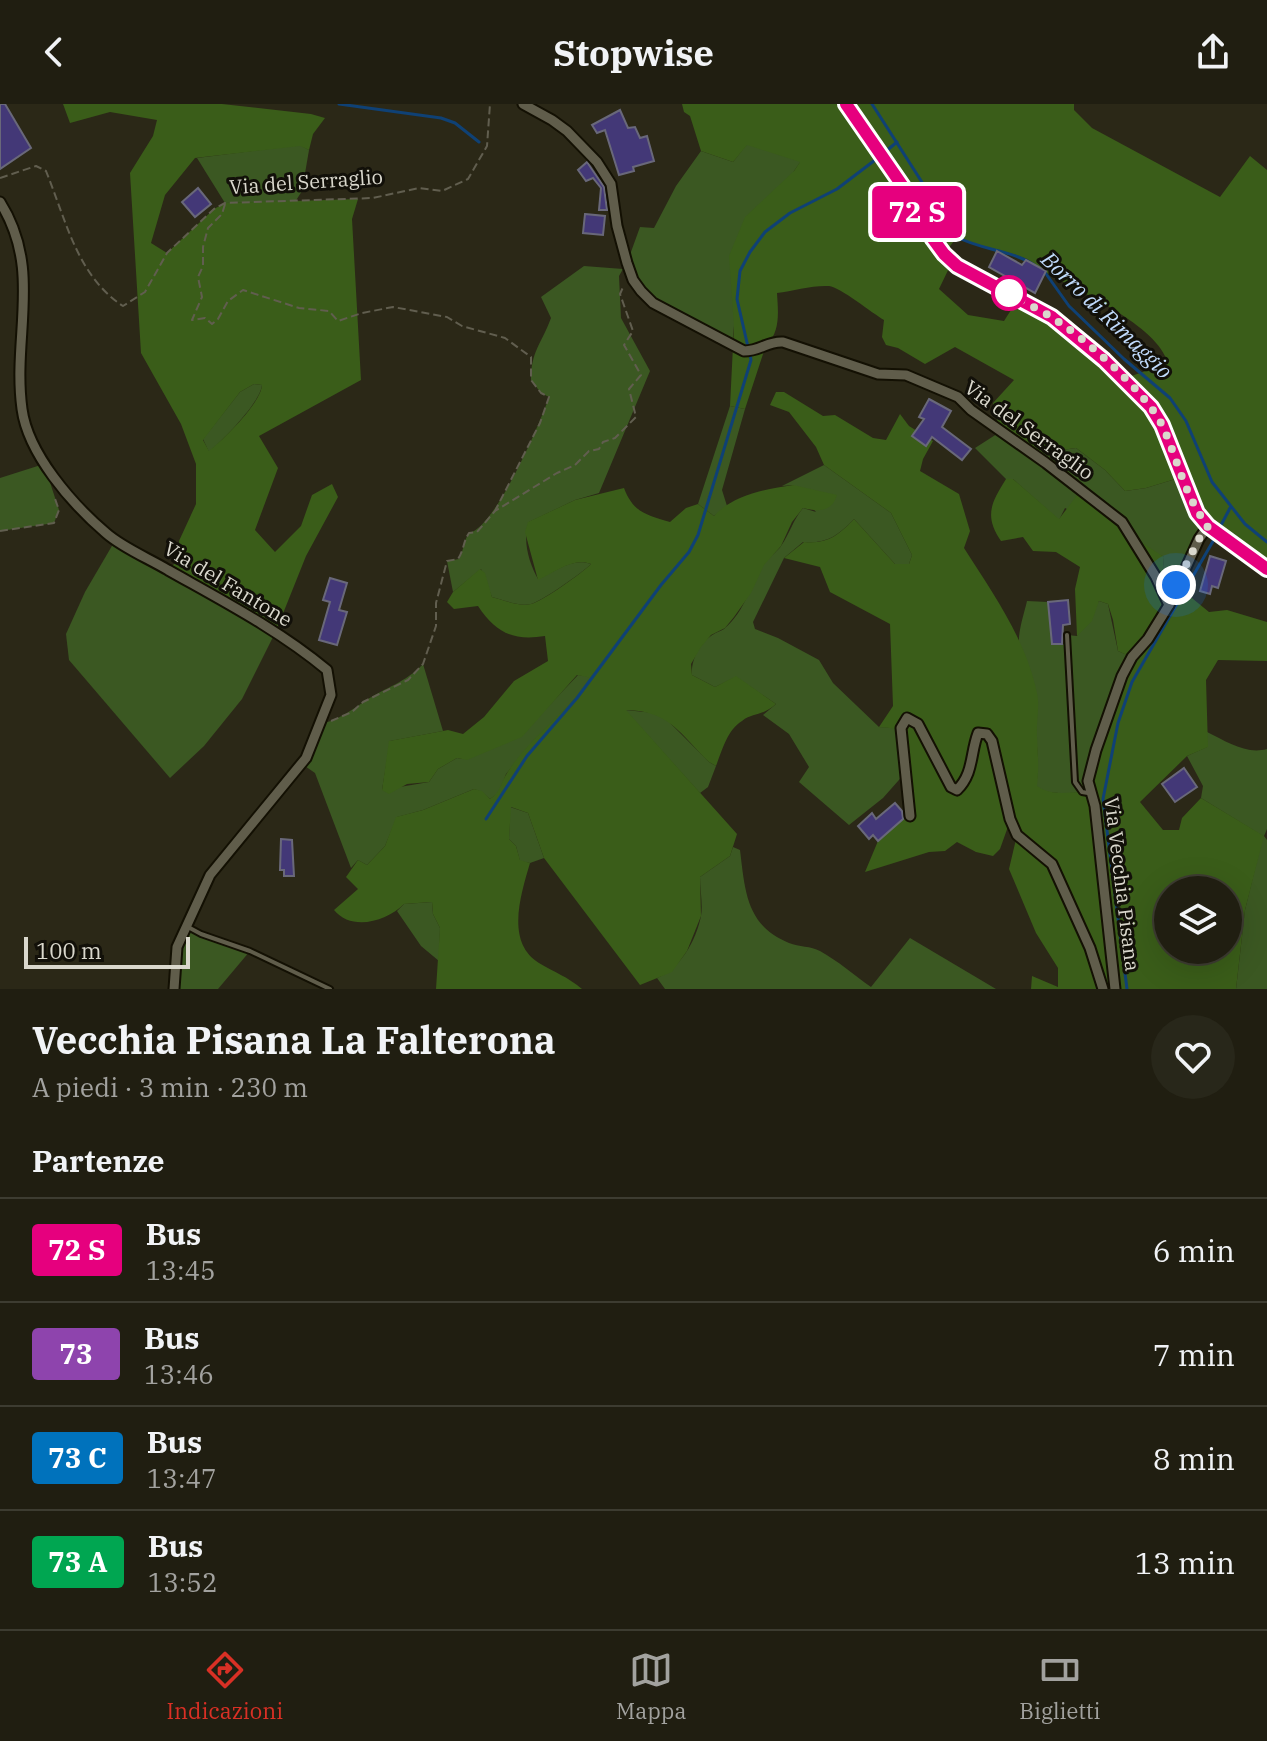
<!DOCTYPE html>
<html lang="it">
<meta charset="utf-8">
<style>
body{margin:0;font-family:"IBM Plex Serif",serif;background:#28271a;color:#f1f3f6;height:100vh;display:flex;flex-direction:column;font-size:30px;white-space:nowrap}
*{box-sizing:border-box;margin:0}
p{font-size:26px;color:#a2a29f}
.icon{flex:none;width:44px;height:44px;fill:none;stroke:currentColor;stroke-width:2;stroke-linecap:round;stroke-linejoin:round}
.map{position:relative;height:885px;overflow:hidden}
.sheet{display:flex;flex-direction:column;background:#201e11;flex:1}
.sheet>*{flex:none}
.badge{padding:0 16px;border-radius:6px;font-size:28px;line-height:52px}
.fabs{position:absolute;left:1154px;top:772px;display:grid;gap:16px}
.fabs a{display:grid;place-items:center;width:88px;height:88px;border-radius:50%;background:#201e11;box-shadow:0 8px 32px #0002,0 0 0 2px #3d3c31;font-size:40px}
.scale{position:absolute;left:24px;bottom:20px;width:166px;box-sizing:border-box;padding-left:8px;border:4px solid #dad8cd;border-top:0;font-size:22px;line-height:28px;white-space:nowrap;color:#dad8cd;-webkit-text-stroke:6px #121009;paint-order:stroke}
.you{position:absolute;width:40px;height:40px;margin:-20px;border:6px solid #fff;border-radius:50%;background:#1a73e8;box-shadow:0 0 0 12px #1a73e833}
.map>.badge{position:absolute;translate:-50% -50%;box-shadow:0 0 0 4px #fff}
h2{padding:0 32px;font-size:30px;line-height:72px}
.round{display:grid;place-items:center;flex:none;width:84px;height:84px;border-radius:42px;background:#28271a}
.headline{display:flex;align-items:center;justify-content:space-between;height:136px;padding:0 32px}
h1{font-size:38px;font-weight:700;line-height:60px}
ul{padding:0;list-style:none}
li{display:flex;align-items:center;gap:24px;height:104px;padding:0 32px;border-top:2px solid #3d3c31}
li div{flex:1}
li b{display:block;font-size:30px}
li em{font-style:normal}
li .badge{min-width:88px;font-weight:700;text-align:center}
header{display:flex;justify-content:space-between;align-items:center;height:104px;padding:0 32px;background:#201e11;font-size:36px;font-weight:700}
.tabs{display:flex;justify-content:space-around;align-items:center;height:112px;border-top:2px solid #3d3c31;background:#201e11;font-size:22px;color:#a2a29f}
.tabs a{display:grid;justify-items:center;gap:4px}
.tabs .selected{color:#d93025}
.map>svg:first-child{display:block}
</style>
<header><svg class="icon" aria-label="back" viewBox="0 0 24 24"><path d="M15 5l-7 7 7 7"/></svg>Stopwise<svg class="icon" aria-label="share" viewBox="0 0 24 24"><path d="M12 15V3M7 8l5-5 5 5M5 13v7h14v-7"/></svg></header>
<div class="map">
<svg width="1267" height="885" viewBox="0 0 1267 885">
<rect width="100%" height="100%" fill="#2b2817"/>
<g fill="#3b5822">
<polygon points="747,40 801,57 794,67 734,222 732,243 653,199 627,159 640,123 654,124 676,82 701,47 733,58"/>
<polygon points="300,41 309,46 302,87 295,98 225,99 197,54"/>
<path d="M584,162L623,165L619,172L621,214L650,267L599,389L575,396L529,418C522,436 529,459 538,475C554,468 573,453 591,460C582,469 542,497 531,500C519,503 504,496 492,493L481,465L453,488L447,457L459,455C464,446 463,438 469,429C495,424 540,320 549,293L541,289L531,276C531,247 541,241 551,214L541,193Z"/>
<path d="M254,280L262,281C260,299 224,335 209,348L203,335L240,288Z"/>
<polygon points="730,302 745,305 722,386 727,402 714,412 698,400"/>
<polygon points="1000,328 1033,350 1076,344 1105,366 1125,387 1146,384 1182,373 1208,422 1169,501 1162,474 1164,453 1065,404 1059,416 1013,375 1006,375 975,344"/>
<polygon points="44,360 59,406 54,419 0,427 0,374"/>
<path d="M824,361L891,409L912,451L909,460H895L854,415C838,432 826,440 803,438L784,454L753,518L755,525L778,534L819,556L833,579L879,623L901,624L906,668L883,694L849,721L799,678L809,663L789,630L763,611L776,600L736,573L715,583L692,571C691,555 700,538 714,530C717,528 724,526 725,524C745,507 751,480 764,460C769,453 777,448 781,442C790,429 793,416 803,404L816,408L793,381L782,382Z"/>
<polygon points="116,435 276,527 242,595 204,642 170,674 69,556 66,530 85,488"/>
<path d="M1027,497L1048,498L1052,540H1067V531L1077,532L1099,497L1108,500L1118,547L1132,553L1091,690C1071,686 1055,694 1036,683C1044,633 1024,589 1019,540C1018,527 1024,510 1027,497Z"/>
<path d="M423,560L443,627L390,637L382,686L429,678L438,665L457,654C467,656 471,653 481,649C526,632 546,604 578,571L593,573L577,594L525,647L506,670L499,689L490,695L482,688L474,685L423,706L397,713L385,742L367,761L358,756L351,764L315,669L302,660L320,620C339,616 350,607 365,597C386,583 405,579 423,560Z"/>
<polygon points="625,606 655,609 666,615 709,658 716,662 708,683 700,689"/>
<path d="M1207,628C1226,637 1246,651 1267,645V725L1264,732L1267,736V885H1236L1245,806L1263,732L1201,694L1203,682L1187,652L1207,643Z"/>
<polygon points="510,703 528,709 544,754 530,759 520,757 516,742 509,735"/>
<path d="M733,743L740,746C745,786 746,822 789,839C799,843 811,842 820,847C838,857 854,871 871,883L910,834L996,885H665L657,874C680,865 696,837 701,812C703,801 700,785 700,773L730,752Z"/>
<polygon points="432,798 433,810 440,824 439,857 421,842 397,807 404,800"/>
<polygon points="188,823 201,830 250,847 218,885 174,885 173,867"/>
</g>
<g fill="#3a5d19" fill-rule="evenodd">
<path d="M63,0H222L311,10L325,14L313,30L309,46L300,42L195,54L165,91L151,139L167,149L214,105L225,99L358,95L352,115L361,276L259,332L278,364L255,426L275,448L301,422L312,391L332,380L338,393L306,452L276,527L167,465L180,456L179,437L196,400V360L181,320L141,249L130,69L153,32L157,16L110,8L70,19ZM254,280L262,281C261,299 224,335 209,347L203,336L240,288Z"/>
<path d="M682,0H1074V6L1092,24L1220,93L1250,52L1267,66V465L1208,422L1182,373L1146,384L1125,387L1105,366L1076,344L1033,350L1000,328L993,299L1014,276L955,243L925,260L898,244L886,241L882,233L884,216C872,209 840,183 829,182C813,181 793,187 777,189C778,207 781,228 766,241L745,305L730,302L734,222L729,152L745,113L794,67L800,58L747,41L733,58L701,47L690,12L684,8ZM957,133C979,145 1004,145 1027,155C1034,159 1040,165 1047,169C1080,188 1157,221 1168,259L1123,275L1060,219L1018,195L1004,217L968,211L939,185L952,158L944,150Z"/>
<path d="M776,288H784L823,312L835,311L873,334L886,336L900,310L909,322L933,337L923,355L920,367L959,390L970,427L964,444C993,489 1026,536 1037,589C1040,603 1036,618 1037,633C1038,650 1039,665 1037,682C1055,694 1071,686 1090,689L1088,677L1131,553L1118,547L1113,516L1108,500L1099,497L1092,517L1077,532L1075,485L1080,463L1056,448L1033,447L1023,433L1001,437C984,412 991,399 1006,375H1013L1059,415L1081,386L1132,432L1164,453L1162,474L1169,500L1176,481L1209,508L1227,506L1267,518V557L1218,556L1206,576L1208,643L1187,652L1140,698L1163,726H1179L1182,714L1201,694L1264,732L1245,806L1236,885H1031L1032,872L1058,883V864L1036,829L1009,765L1017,731L1010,717L1000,745L993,752L976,748L957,738L945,747L929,748L865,768L878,737L906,712L901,625L879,623L893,602L890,520L830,488L820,463L784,454L804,438C827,440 838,432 854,415L895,460H909L912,451L891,409L824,361L816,343L789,308L770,301ZM1168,786H1228V846H1168Z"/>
<path d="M793,381L837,391C832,408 818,408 803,404L792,418L781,442L764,461L751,489L734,513L725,524L711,531L701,543L691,560L692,571L715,583L736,572L776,600C761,613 754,608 742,617C727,626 722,647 716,662L709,658C679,629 670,607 626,606L737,730L730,752L700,773L701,812L687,847L672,868L640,881L544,754L528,709L511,703L509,735L516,742L520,756L530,759C521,790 505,838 539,859C554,868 568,873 582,885H436L440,824L433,810L432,798L404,800C387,817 352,828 334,806L358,785L346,773L358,756L367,761L385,742L396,713L423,706L474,685L482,687L490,695C501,688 500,680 507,669C529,634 567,608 592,574L577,571L522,633L467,656L457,654L438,665L429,678L407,680L389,690L382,686L389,637L448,626L463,630L484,613L514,577L548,557L545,532C513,537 496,529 478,502L454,505L447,498L453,488L480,465L485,469L492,493C504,496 519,503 531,500C543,497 582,469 591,460C573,453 554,469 538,476L525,428L528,418L575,396L624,384C633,408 646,411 670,418L686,404L698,400L714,412C733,391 766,385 793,381Z"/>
</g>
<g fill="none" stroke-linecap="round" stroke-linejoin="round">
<g stroke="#0f4175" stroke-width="3">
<polyline points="339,0 441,14 455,19 479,38"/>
<path d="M872,0L957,133C981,146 1012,146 1034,161"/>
<polyline points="885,48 897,38"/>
<polyline points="1044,167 1069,202 1124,255 1170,294 1186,317 1212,378 1245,420 1267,438"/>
<polyline points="748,243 737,195 740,167 750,148 765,128 790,109 837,85 879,53"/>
<polyline points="1219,425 1230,404"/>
<polyline points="486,715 527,652 577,594 661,481 689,448 698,431 751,256 750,250"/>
<polyline points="1127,885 1103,695 1118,619 1132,578 1216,432"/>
</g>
</g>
<g fill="#433877" stroke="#69687a" stroke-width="2">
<polygon points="0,0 5,0 31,44 0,65"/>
<polygon points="620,6 628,24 635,23 640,34 647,32 654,57 633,63 634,67 619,71 605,26 597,29 592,21"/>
<polygon points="587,58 604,83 607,106 599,106 601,84 593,74 586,77 578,66"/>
<polygon points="198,84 211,100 195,113 182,98"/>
<polygon points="585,110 605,112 603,131 583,129"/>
<polygon points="997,147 1022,161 1026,156 1046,167 1035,189 989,163"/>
<polygon points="929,295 951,307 942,323 971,345 962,356 932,333 926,342 912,332 924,315 919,313"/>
<polygon points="1210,452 1226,457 1218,484 1212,482 1210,490 1200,487"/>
<polygon points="330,474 347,479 339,506 347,508 337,541 319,536 330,498 323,496"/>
<polygon points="1068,496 1070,520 1063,521 1062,540 1052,540 1048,498"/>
<polygon points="1184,664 1197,683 1175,698 1162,680"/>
<polygon points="895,699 902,707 903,715 878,737 873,731 869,735 858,722 872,709 876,715"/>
<polygon points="281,735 292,736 294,772 284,772 284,766 280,766"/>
</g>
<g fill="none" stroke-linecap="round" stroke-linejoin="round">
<g stroke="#131003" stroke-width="8">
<g id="lane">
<polyline points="1067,531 1075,678 1082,688 1088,689"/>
<polyline points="188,823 201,830 250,847 330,885"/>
</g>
</g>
<g stroke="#131003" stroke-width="13">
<g id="street">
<path d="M523,0L552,16L567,27L597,58L611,80L617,122L627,159L633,176L641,187L653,199L744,247C761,247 767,237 783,238L878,270L906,271L958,293L971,306L1046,359L1122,418L1156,473L1169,501"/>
<path d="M0,98C43,166 12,232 22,305C28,350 72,400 106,429C123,444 148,454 168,466C223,497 279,526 327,566L331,591L306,654L210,771L177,843L174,885"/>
<path d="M910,712L901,624L907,614L918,620L951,683L957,686C974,669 970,650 978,629L987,630L992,637L1010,715L1017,731L1052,760L1090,844L1103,885"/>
<polyline points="1115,885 1095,702 1088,677 1096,646 1122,572 1132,553 1148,535 1169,501 1199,435 1208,422"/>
</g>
</g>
<g stroke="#131003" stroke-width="16">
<polyline id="secondary" points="846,0 906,87 933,135 944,150 957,162 1052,213 1075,230 1123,275 1151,303 1162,321 1197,409 1208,422 1267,465"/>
</g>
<g stroke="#615e4f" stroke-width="2" stroke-dasharray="8 4" stroke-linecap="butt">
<path d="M0,74L36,62L46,67C66,116 77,172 123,202L145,188L167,149L214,105L225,99L373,94L419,84L442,87L468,75L487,42L490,0"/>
<polyline points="225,100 222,110 208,124 203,143 203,162 198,173 202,193 192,216 205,214 212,220 218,215 228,197 243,186 299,204 329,207 338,217 362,209 393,203 447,213 462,222 505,234 531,253 531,276 541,289 549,293 540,319 495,407"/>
<polyline points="0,427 54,419 59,406 54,392"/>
<path d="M331,617L352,608L363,598L408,576L423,560L436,522V499L447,457L458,455C464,446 463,438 469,429L477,428L495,407L557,369L575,361L589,347L599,345L603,338L615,334L636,313L629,285L641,271L624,241L633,227L620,190L624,181"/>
</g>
<use href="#lane" stroke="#605d4b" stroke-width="4"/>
<use href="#street" stroke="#605d4b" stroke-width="9"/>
<use href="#secondary" stroke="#605d4b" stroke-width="12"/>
</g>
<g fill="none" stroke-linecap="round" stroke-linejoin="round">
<g stroke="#fff" stroke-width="18">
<polyline id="line" points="846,0 906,87 933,135 944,150 957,162 1052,213 1104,256 1151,303 1162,321 1197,409 1208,422 1267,465"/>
</g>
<use href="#line" stroke="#e6007e" stroke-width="12"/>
<path stroke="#dad8cd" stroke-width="8" stroke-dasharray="0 14.4" d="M1009,189C1020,197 1038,204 1051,213C1083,232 1146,288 1162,321C1178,355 1184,392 1208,422L1199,435L1176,481"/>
</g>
<circle fill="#fff" stroke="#e6007e" stroke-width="4" cx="1009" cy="189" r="16"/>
<g text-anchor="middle" stroke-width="6" stroke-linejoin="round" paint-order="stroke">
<g font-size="20" fill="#dad8cd" stroke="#121009">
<text transform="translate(306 78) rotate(-4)" y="7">Via del Serraglio</text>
<text transform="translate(1029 326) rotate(36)" y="7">Via del Serraglio</text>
<text transform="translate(228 480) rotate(31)" y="7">Via del Fantone</text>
<text transform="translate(1122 780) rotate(83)" y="7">Via Vecchia Pisana</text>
</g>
<g font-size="22" font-style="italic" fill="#c0dafb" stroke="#121009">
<text transform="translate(1107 211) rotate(44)" y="8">Borro di Rimaggio</text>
</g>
</g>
</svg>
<div class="fabs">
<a><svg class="icon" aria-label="layers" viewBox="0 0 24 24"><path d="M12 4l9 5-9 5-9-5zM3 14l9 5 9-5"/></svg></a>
</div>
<div class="scale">100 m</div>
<div class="you" style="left:1176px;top:481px"></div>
<b class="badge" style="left:917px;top:108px;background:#e6007e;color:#fff">72 S</b>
</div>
<section class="sheet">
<div class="headline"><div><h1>Vecchia Pisana La Falterona</h1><p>A piedi · 3 min · 230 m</p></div><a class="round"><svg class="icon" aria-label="heart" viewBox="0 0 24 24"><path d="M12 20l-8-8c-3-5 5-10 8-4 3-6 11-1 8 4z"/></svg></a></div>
<h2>Partenze</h2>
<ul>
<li><span class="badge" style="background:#e6007e;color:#fff">72 S</span><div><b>Bus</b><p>13:45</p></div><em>6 min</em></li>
<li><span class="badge" style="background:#8e44ad;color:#fff">73</span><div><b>Bus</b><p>13:46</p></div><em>7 min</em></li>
<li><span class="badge" style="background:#0072bc;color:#fff">73 C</span><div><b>Bus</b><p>13:47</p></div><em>8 min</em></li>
<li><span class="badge" style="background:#00a651;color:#fff">73 A</span><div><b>Bus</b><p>13:52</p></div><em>13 min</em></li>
</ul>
</section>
<nav class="tabs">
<a class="selected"><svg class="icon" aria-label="directions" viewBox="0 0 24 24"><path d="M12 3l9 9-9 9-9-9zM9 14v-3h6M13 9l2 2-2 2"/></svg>Indicazioni</a>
<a><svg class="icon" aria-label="map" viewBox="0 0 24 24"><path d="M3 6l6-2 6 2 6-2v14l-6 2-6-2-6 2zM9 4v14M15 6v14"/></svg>Mappa</a>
<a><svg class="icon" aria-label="tickets" viewBox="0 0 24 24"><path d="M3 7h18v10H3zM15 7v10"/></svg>Biglietti</a>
</nav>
